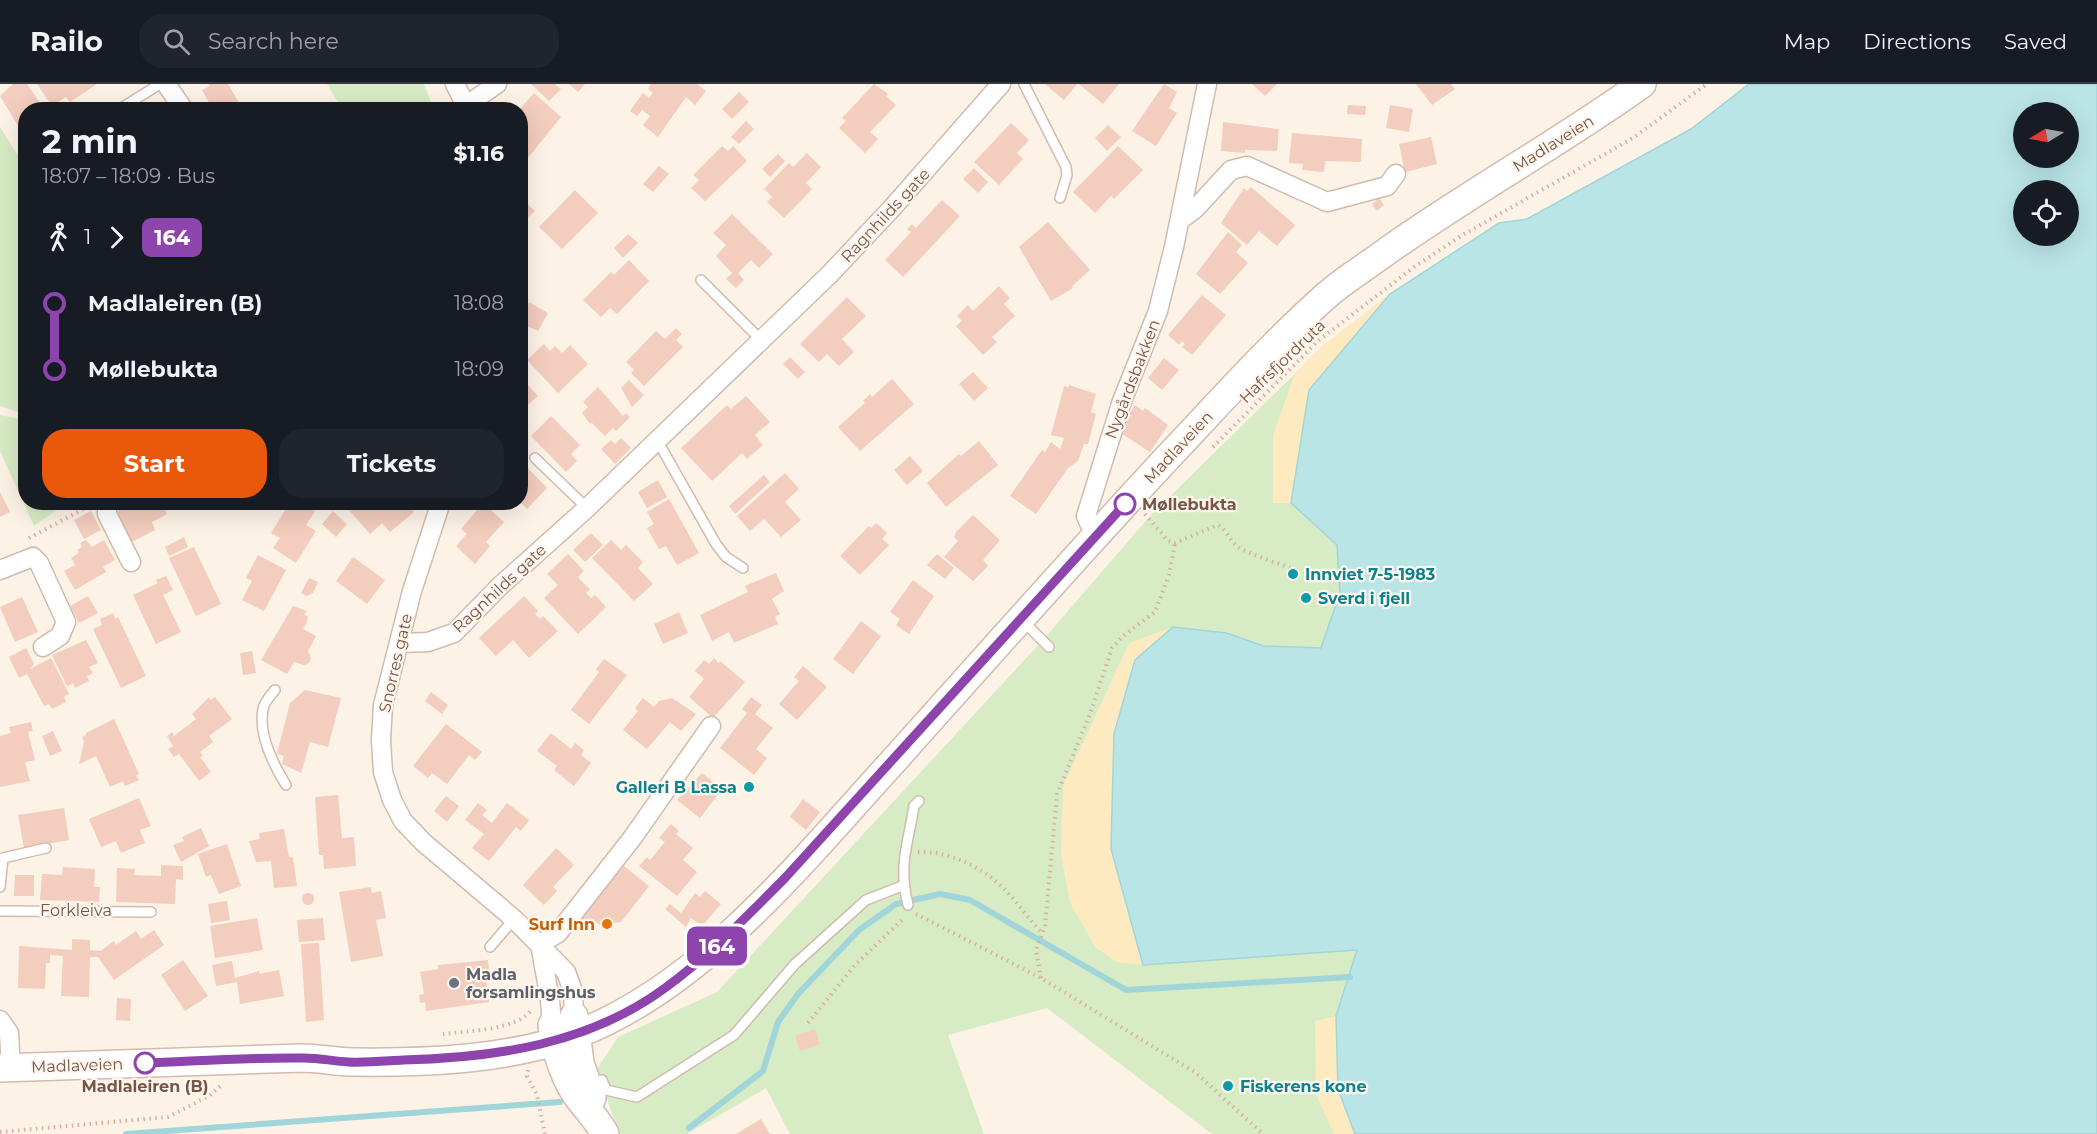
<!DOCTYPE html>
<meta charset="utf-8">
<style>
body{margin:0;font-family:Montserrat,sans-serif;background:#20242c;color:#f1f3f6;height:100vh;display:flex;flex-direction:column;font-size:22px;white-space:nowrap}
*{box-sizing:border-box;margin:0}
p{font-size:20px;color:#9ea1a6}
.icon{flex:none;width:33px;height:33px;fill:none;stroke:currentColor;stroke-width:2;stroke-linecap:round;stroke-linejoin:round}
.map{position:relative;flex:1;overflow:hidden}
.drawer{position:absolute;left:18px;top:18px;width:510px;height:408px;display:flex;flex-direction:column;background:#171b24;border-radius:24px;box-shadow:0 6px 24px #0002}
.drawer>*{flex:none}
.badge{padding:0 12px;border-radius:9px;font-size:21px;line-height:39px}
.needle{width:39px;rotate:260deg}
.fabs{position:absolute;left:2013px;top:18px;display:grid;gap:12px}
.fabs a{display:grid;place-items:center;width:66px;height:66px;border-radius:50%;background:#171b24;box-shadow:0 6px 24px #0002;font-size:30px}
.map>.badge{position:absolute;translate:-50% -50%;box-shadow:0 0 0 3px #fff}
.legs{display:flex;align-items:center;gap:9px;height:66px;padding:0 24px;font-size:20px}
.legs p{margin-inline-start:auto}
.head{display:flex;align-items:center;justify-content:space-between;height:102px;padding:0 24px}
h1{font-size:33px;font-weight:700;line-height:45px}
.button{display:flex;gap:12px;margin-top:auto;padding:12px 24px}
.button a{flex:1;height:69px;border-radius:24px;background:#ea580c;color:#fff;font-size:24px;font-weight:700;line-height:69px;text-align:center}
.button a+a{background:#20242c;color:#f1f3f6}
ul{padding:0 24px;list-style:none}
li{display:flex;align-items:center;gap:21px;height:66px;font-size:22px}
li i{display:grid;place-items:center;width:9px;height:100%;margin:0 8px;background:currentColor}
li i::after{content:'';width:15px;height:15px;margin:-8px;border:4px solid;border-radius:50%;background:#171b24}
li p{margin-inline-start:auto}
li:first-child i{background:linear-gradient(#0000 50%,currentColor 0)}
li:last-child i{background:linear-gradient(currentColor 50%,#0000 0)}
header{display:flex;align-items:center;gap:36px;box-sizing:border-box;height:84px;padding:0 30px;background:#171b24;border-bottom:2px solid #363941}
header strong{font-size:28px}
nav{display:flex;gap:33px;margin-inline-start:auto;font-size:21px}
.search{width:420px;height:54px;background:#20242c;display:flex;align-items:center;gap:15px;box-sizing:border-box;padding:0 21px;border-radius:24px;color:#9ea1a6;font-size:22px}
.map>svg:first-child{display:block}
</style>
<header>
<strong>Railo</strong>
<div class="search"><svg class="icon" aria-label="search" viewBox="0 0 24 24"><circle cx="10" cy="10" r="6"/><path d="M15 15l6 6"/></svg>Search here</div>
<nav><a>Map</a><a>Directions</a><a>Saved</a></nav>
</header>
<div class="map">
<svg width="2097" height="1050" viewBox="0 0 2097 1050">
<rect width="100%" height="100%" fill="#fdf2e6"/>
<g fill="#d7ebc4">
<polygon points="327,0 424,0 434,25 342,25"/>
<polygon points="0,43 25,83 25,330 0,322"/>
<polygon points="1390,210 1309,306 1291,419 1337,461 1340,509 1321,564 1264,562 1226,549 1143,881 1357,866 1336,932 1338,1005 1355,1050 1212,1050 1047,924 948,951 984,1050 790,1050 766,1004 687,1050 619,1050 597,985 618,953 717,908 1042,557 1150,432 1324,261"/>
<polygon points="0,331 25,336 26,418 67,419 34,442 0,367"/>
</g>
<g fill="#fdeac0">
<polygon points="1390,210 1309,306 1291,419 1273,419 1273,351 1295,289 1324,261"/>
<polygon points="1173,543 1135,576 1111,765 1143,881 1116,878 1096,864 1070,819 1061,771 1063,702 1129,559"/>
<polygon points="1336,932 1338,1005 1355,1050 1334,1050 1316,1011 1315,937"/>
</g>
<path fill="#bae5e7" stroke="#a0d5d9" stroke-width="1.5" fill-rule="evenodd" d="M1749,0H2097V1050H1355L1338,1005L1336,932L1357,866L1143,881L1111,765L1114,650L1135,576L1173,543L1226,549L1264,562L1321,564L1340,509L1337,461L1291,419L1309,306L1390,210L1499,139L1527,135L1691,45ZM2024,28H2068V74H2024ZM2024,106H2068V152H2024Z"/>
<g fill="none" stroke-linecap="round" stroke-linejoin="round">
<g stroke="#a0d5d9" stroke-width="6">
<polyline points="689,1044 763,987 778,938 798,910 859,846 896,820 940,810 970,816 1126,906 1350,893"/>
<polyline points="126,1050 560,1018"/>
</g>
</g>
<g fill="#f3cdbd">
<polygon points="13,0 27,0 45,26 26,26 26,48 20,41 18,42 0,12"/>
<polygon points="37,0 97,0 70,18 66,13 52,22"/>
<polygon points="208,0 228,0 241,22 235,26 223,26 219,18 211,22 202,6 210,2"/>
<polygon points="531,0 555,0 561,5 549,17"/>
<polygon points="569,0 585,0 578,8"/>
<polygon points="651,0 697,0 706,7 695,21 686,13 658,53 643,41 650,32 642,26 637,32 630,27 643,9 649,14 653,9 648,5"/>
<polygon points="874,0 888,10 886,12 896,21 870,48 878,55 865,69 839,44 846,37 842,34"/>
<polygon points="1045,0 1077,0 1064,16"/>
<polygon points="1079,0 1119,0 1103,20"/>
<polygon points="1164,0 1177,8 1169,24 1177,29 1156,62 1132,47"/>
<polygon points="1252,0 1277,0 1265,12"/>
<polygon points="1416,0 1451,0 1455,5 1432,21"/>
<polygon points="739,8 749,18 732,35 722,25"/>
<polygon points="534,9 561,33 523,80 520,25"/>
<polygon points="1348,21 1366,22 1365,31 1347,30"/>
<polygon points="1390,21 1413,25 1409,48 1386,44"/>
<polygon points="746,37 754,45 739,60 731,53"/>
<polygon points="1223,38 1279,45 1277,67 1245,66 1245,69 1221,67"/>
<polygon points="1011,39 1029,56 1017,69 1023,75 999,101 974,78"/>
<polygon points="1108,41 1121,53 1107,67 1095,54"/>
<polygon points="1292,49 1362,55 1361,78 1325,77 1324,88 1302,86 1303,80 1289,79"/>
<polygon points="1431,53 1437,80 1405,88 1399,60"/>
<polygon points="722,62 728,67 733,62 747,77 705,117 691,104 699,96 693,91"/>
<polygon points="1118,62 1143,86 1114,115 1111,112 1095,129 1073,108"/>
<polygon points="807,69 821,83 806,99 812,105 784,134 767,118 772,113 764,105 789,79 793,83"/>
<polygon points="778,70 785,77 770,93 762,85"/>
<polygon points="659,82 669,90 653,108 643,100"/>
<polygon points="974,84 988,98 978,109 963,95"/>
<polygon points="1251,103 1295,141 1277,162 1259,147 1247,161 1221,139 1244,104 1247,107"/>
<polygon points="575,106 598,129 562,165 539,143"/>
<polygon points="520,113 535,127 526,135 520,130"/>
<polygon points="1379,114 1384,121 1377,127 1372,120"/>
<polygon points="942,116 960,132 903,193 885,176 911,148 907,145 912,140 916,144"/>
<polygon points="732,130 773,170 759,184 751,176 738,189 744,196 736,204 726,195 732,189 716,172 726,161 713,149"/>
<polygon points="1048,138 1090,186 1072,202 1073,204 1051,217 1019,163"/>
<polygon points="1228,148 1242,161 1236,168 1248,179 1220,210 1196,190"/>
<polygon points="628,150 638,159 623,174 614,164"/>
<polygon points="629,176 649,197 617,230 610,224 601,233 583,216 611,188 614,191"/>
<polygon points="999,202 1010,214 1004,220 1015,232 992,253 997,258 983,271 956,242 962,237 957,232 968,221 973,227"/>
<polygon points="1202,211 1226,231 1192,271 1182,263 1185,260 1182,257 1179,261 1168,251"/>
<polygon points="847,213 866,232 842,255 854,268 839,282 827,270 819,278 800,260"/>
<polygon points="529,218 548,229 538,247 520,239"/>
<polygon points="676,244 682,250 676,256 683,263 644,302 631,289 634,286 626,278 656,247 665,255"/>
<polygon points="544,260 550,267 555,262 562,269 570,261 588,280 558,309 527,276"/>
<polygon points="790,273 805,288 798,295 783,280"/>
<polygon points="1164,274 1179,286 1162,306 1148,294"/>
<polygon points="973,288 988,304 974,317 959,300"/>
<polygon points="520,292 538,312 520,328"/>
<polygon points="892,295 914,320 860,367 838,343 865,319 863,317 870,310 872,313"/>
<polygon points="629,296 644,311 632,323 621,304"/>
<polygon points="1069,301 1096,310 1091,328 1096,330 1088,360 1084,360 1078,377 1068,384 1036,430 1010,412 1042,366 1045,368 1051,358 1060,365 1064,354 1051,351 1064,302 1069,303"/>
<polygon points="598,303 623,332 626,329 630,333 616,347 613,344 605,352 592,339 590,340 582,329 588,323 583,318"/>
<polygon points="746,312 770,338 755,351 763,361 747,375 742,369 712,397 681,364 727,321 731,325"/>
<polygon points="1135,321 1143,327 1145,324 1168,341 1150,368 1118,347"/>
<polygon points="551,332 580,361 571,370 577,377 566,388 531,352"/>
<polygon points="621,354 631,364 615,380 601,365 611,356 615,360"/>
<polygon points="979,357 998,381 946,423 927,399 959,370 961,372"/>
<polygon points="910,372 923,387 907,401 894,386"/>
<polygon points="523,379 547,404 527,425 520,418 520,382"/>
<polygon points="785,389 799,405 785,418 801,436 781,453 764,435 750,447 737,432"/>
<polygon points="764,391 770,398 735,430 729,422"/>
<polygon points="658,396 667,413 647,424 638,408"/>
<polygon points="0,408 10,428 0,433"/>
<polygon points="669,415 699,469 677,481 666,462 659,465 647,444 654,440 647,428"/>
<polygon points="134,418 161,418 167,430 152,438 155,446 132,458 116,428"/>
<polygon points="290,418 302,418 315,427 306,441 316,447 296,479 273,464 280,454 271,449"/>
<polygon points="356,418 405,418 414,428 390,448 382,439 370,450 348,425"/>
<polygon points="483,419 504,438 486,458 490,462 475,480 456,462 467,450 461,445"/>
<polygon points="91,427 101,446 84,455 74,436"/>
<polygon points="333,427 347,440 336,453 322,440"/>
<polygon points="973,431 1000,456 983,476 988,482 973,497 944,473 958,457 954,453 956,448"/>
<polygon points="876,439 887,449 882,455 889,461 860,491 840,472 869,442 871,444"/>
<polygon points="591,449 603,461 585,478 573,466"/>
<polygon points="184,453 188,463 169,472 165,463"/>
<polygon points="86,456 92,463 104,456 115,476 103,483 106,488 75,506 64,487 75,481 71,474 79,469 77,466 82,463 80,459"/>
<polygon points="611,456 621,466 626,461 643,478 638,484 653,500 634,517 592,474"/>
<polygon points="194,463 221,520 196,532 169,474"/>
<polygon points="568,470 584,487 578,493 590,506 586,509 591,514 595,511 606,523 578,550 544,514 558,501 547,490"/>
<polygon points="937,470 954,484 945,495 927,481"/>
<polygon points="258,471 286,486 264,527 242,516 252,497 246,494"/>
<polygon points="353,473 385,496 367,520 336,497"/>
<polygon points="776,489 784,507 772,515 780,530 775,533 778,540 734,559 729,548 712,557 700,531 748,508 745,502"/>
<polygon points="166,492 173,506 163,511 181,548 156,560 133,511 158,499 156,496"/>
<polygon points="309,494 318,498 313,509 306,512 301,509"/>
<polygon points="913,496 934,512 909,550 896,541 900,535 890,528"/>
<polygon points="88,512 98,529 79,539 70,522"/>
<polygon points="524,512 538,527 535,530 540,535 543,532 558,547 529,574 513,556 496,572 479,554"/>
<polygon points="22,513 38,548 15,558 0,523"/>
<polygon points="293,522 307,527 304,531 308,532 307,538 303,545 316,552 308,567 311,575 309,579 304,581 294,578 287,590 261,576"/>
<polygon points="679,528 688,549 663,560 654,540"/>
<polygon points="113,529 115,535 118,533 146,592 121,604 93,545 102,541 100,535"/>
<polygon points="861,537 881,552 853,590 833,575"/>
<polygon points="86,556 98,579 89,583 93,589 87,592 89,597 75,604 73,599 67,602 52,571"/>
<polygon points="26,564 34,580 30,585 51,574 69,610 64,613 66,618 52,625 49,620 44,622 27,590 19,594 9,573"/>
<polygon points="252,567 256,589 243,591 240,569"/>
<polygon points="714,574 719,579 720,577 745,598 713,634 689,613 704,595 695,587 704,576 709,580"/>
<polygon points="604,575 627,591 589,640 571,626 599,588 596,585"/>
<polygon points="803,582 827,603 797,636 779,620 799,597 794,593"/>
<polygon points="305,606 341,614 328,663 310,658 301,689 282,680 284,672 277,670 290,619"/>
<polygon points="431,608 448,621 442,630 425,617"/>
<polygon points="209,613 211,616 215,613 232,635 209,652 213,658 200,668 203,672 200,673 211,688 199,697 179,670 174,673 168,665 173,662 167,652 172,648 174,652 196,635 192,630"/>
<polygon points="751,613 762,621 755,630 773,644 756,665 767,674 754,691 720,664 747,629 742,625"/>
<polygon points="643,614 654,623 659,617 672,614 696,630 681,647 670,638 647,665 623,646 638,627 635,624"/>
<polygon points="114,635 139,690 136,691 139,696 125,702 123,697 110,703 96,672 79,680 84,658 82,653 86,651 86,649"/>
<polygon points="31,638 33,647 28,648 35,676 25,678 30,697 0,703 0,652 11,649 9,643"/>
<polygon points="446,640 482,668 475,676 469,671 447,700 432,689 428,694 413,682"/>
<polygon points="53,647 62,667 50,672 42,652"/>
<polygon points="551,649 571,665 575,659 584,666 581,671 591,679 574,702 554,686 557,682 537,667"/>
<polygon points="702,689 722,705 700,734 677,716"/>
<polygon points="338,711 342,754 354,753 356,782 324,785 323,771 319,771 315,713"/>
<polygon points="446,712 459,722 447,738 434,727"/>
<polygon points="139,714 151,742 140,746 145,759 121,769 116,757 101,763 89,735"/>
<polygon points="803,715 820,728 806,746 790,733"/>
<polygon points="478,719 487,726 482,731 492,739 507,719 529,736 521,747 516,743 489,777 472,764 484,750 465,736"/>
<polygon points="64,724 69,756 24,764 18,731"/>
<polygon points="671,740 679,747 676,750 693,764 683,776 697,788 677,812 639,782 647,773 650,776 665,758 659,754"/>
<polygon points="201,744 209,762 181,778 173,761 184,757 182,753"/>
<polygon points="284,745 289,773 293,773 297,802 274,804 271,777 256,778 249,757 260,755 259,749"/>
<polygon points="227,760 241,802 219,810 211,791 206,793 198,770"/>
<polygon points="556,764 574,781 553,803 557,807 544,821 523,801"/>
<polygon points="161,781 183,782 183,796 176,795 175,820 116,818 117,784 135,785 134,791 161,792"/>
<polygon points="624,782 649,802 621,838 600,841 595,837 591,841 586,838 580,834"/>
<polygon points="63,783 95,785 94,803 100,803 99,818 40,816 42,790 62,791"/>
<polygon points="15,791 34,791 34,812 14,812"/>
<polygon points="371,803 372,809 381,807 386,834 376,836 383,872 351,878 339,808"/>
<polygon points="705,807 721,820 702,842 691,834 686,843 665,825 670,820 681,829 695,809 700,813"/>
<circle cx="308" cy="815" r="6"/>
<polygon points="227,817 230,836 211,839 208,820"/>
<polygon points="257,834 263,866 215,874 210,842"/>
<polygon points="323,834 325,856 299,858 297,836"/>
<polygon points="154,846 164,861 114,896 98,873 90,873 89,913 61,912 63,872 50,871 50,879 46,879 45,905 18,904 19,862 72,866 72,855 90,856 90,866 101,867 114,857 116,861 136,847 141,855"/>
<polygon points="319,859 324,936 306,938 301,860"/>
<polygon points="183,876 208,912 185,927 161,891"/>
<polygon points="488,876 489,886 485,887 489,918 426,927 425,918 420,919 419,911 424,910 420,888 438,885 438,881"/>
<polygon points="232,877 235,894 259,887 259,890 279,886 284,912 240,920 237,898 216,902 212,881"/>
<polygon points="117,914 131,915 130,937 116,936"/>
<polygon points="815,945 820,960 800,967 795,952"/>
<polygon points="761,1035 770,1050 736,1050"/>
</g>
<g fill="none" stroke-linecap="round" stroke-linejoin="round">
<g stroke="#d1bbae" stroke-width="12">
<g id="service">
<polyline points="1024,0 1066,83 1067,91 1060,114"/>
<polyline points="118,26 160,0"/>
<polyline points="701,196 761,256"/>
<polyline points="657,356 716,460 726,473 743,484"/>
<polyline points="535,374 587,424"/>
<polyline points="1023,537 1049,563"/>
<path d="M275,606C271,611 264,618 263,625C258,651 273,680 286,701"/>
<polyline points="0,803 3,774 46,764"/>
<path d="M908,821C898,779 908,762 914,722L919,717"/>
<polyline points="0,827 151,828"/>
<polyline points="490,863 514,835"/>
<polyline points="591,998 602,996 606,1006 637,1013 734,951 795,880 866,816 902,802"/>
</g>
</g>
<g stroke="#d1bbae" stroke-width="21">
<g id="minor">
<polyline points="166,0 184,26"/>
<polyline points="455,0 468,26"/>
<polyline points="467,21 497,0"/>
<polyline points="1180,136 1196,124 1231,86 1247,82 1327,118 1387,102 1396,90"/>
<polyline points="107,418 107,430 131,478"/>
<polyline points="441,418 412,507 383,621 381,656 383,688 392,716 403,737 423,758 514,835 566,888 573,907 574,932"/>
<polyline points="1099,448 1090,441 1086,432 1122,317 1158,227 1174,163 1207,0"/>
<polyline points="0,486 33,473 39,479 66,538 60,552 43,563"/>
<polyline points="400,559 428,558 454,549 500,502 587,424 830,190 893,123 1001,0"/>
<polyline points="540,860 558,849 633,753 711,642"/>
<polyline points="540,860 550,916 552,940"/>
<polyline points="0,936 9,949 11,984"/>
</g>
</g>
<g stroke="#d4baac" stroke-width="30">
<g id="secondary">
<polyline points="574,932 580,979 592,1014"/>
<path d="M552,941C556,968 563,994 580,1016C589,1027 598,1037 605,1050"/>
<path d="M0,984L302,974C319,974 336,978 353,978C423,979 509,976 575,951C705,902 806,772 898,672C988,571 1078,470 1170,371C1221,317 1272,260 1327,211C1344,196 1364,184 1383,170C1467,110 1558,60 1642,0"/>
</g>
</g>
<g stroke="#d8b0a0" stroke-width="4" stroke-dasharray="1.5 4.5" stroke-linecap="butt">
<polyline points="1213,363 1318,257 1414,183 1461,152 1633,54 1707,0"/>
<path d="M1145,430L1168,457L1175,459L1218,441C1229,448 1230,459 1241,465C1257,473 1276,478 1292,485"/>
<polyline points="29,454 89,422"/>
<path d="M918,768C948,766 986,785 1006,807C1019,820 1029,836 1043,850"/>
<polyline points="916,830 1041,894 1196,989 1263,1050"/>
<polyline points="1041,894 1036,866 1045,842 1057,710 1090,630 1112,564 1123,552 1155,528 1169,491 1175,459"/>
<polyline points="808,939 855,881 905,833"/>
<path d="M443,950C466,947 518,946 531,926"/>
<polyline points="528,986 527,992 537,1011 545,1050"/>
<polyline points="0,1048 168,1033 209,1012 223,1000"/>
</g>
<use href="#service" stroke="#fff" stroke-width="9"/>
<use href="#minor" stroke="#fff" stroke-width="18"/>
<use href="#secondary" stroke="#fff" stroke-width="27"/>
</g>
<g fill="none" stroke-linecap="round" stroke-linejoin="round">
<g stroke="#fff" stroke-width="14">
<path id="line-1" d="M145,979C198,977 251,973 304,974C319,974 333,977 348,978C366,979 385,977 403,976C495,974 589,960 665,904C709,872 747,832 785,794L1125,420"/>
</g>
<use href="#line-1" stroke="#8e44ad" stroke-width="9"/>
</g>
<g fill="#fff" stroke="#8e44ad" stroke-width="3">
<circle cx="1125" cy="420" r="10"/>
<circle cx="145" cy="979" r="10"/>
</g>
<g fill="#0f9aa8" stroke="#fff6ed" stroke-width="2">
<circle cx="1293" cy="490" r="6"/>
<circle cx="1306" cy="514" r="6"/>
<circle cx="749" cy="703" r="6"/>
<circle cx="1228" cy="1002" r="6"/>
</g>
<circle fill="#e8710a" stroke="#fff6ed" stroke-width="2" cx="607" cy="840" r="6"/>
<circle fill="#6b7280" stroke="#fff6ed" stroke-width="2" cx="454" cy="899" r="6"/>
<g text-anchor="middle" stroke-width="4.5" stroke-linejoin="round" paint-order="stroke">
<g font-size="16" fill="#77564a" stroke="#fff6ed">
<text transform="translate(1553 59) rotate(-32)" y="6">Madlaveien</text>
<text transform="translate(885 131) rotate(-47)" y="6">Ragnhilds gate</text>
<text transform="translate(1282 277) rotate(-44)" y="6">Hafrsfjordruta</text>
<text transform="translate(1132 295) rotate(-69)" y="6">Nygårdsbakken</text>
<text transform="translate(1178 363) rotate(-47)" y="6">Madlaveien</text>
<text transform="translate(499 504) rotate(-43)" y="6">Ragnhilds gate</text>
<text transform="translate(395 579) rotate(-77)" y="6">Snorres gate</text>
<text x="76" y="832">Forkleiva</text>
<text transform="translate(77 981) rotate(-2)" y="6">Madlaveien</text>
</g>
<g font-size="16" font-weight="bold" fill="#77564a" stroke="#fff6ed" text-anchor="start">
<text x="1142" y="426">Møllebukta</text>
<text x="145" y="1008" text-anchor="middle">Madlaleiren (B)</text>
</g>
<g font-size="16" font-weight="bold" fill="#0d838f" stroke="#fff6ed" text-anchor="start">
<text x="1305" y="496">Innviet 7-5-1983</text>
<text x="1318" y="520">Sverd i fjell</text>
<text x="737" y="709" text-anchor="end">Galleri B Lassa</text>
<text x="1240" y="1008">Fiskerens kone</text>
</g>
<g font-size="16" font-weight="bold" fill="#c56008" stroke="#fff6ed" text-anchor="end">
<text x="595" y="846">Surf Inn</text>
</g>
<g font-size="16" font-weight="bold" fill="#5b616d" stroke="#fff6ed" text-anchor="start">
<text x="466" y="896">Madla<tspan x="466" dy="18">forsamlingshus</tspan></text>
</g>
</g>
</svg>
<div class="fabs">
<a><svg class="needle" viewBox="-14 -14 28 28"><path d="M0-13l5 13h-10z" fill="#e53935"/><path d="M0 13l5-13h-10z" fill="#9ea1a6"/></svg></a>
<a><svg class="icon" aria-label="locate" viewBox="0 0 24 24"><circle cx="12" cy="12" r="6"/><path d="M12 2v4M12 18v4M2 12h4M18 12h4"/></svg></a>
</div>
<b class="badge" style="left:717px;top:862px;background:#8e44ad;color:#fff">164</b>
<section class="drawer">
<div class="head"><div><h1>2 min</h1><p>18:07 – 18:09 · Bus</p></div><b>$1.16</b></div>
<div class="legs"><svg class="icon" aria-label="walk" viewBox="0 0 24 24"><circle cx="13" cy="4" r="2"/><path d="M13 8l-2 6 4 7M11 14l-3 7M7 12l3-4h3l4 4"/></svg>1<svg class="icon" aria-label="forward" viewBox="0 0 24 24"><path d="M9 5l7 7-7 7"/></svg><b class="badge" style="background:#8e44ad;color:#fff">164</b></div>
<ul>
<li><i style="color:#8e44ad"></i><b>Madlaleiren (B)</b><p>18:08</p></li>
<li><i style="color:#8e44ad"></i><b>Møllebukta</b><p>18:09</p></li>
</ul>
<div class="button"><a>Start</a><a>Tickets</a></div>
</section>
</div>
